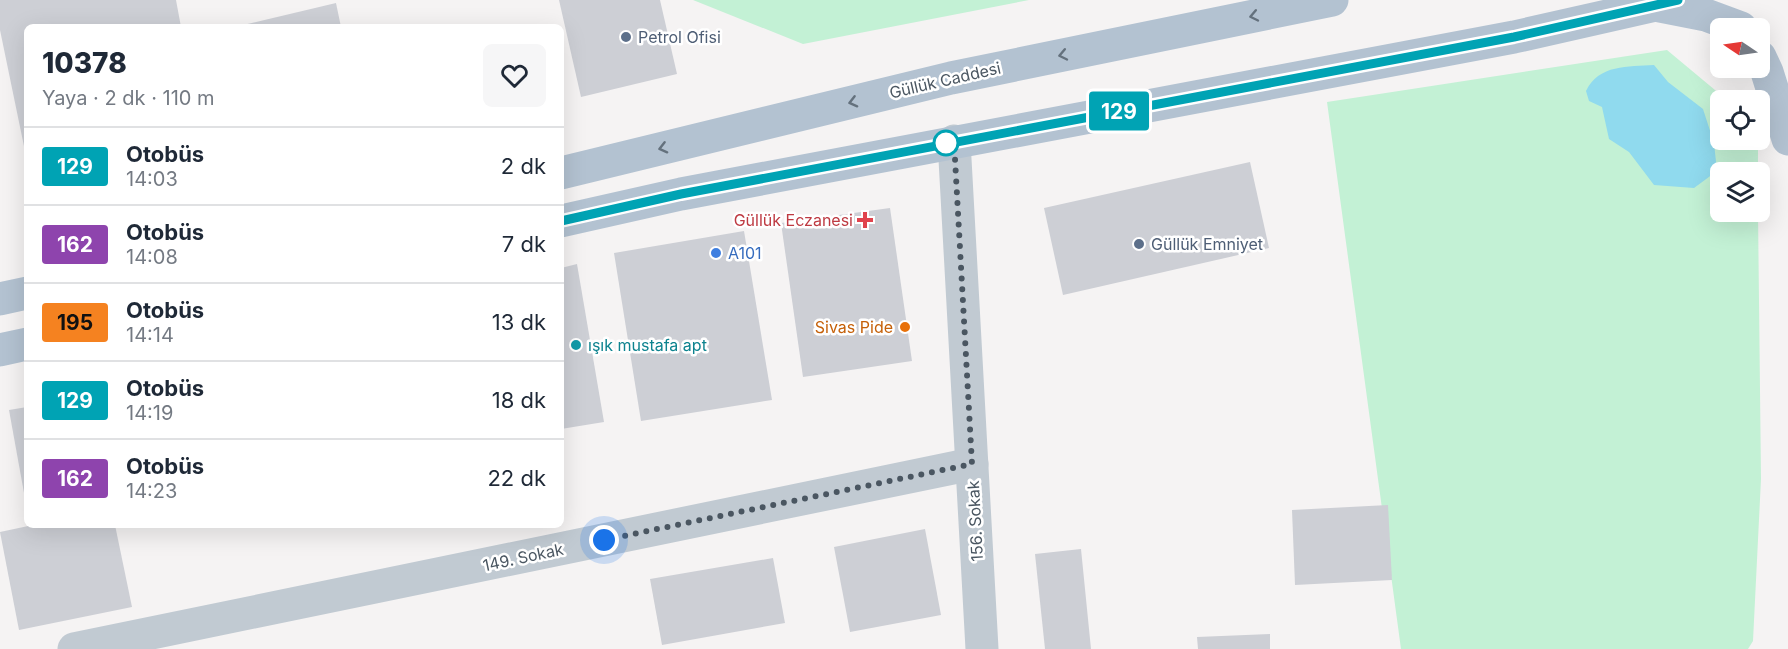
<!DOCTYPE html>
<html lang="tr">
<meta charset="utf-8">
<style>
body{margin:0;font-family:Inter,sans-serif;background:#f6f6f7;color:#1f2937;height:100vh;display:flex;flex-direction:column;font-size:22px;white-space:nowrap}
*{box-sizing:border-box;margin:0}
p{font-size:20px;color:#747a83}
.icon{flex:none;width:33px;height:33px;fill:none;stroke:currentColor;stroke-width:2;stroke-linecap:round;stroke-linejoin:round}
.map{position:relative;flex:1;overflow:hidden}
.details{position:absolute;left:24px;top:24px;width:540px;height:504px;display:flex;flex-direction:column;background:#fff;border-radius:9px;box-shadow:0 6px 24px #0002}
.details>*{flex:none}
.badge{padding:0 12px;border-radius:4px;font-size:21px;line-height:39px}
.needle{width:39px;rotate:283deg}
.tools{position:absolute;left:1710px;top:18px;display:grid;gap:12px}
.tools a{display:grid;place-items:center;width:60px;height:60px;border-radius:9px;background:#fff;box-shadow:0 6px 24px #0002;font-size:30px}
.you{position:absolute;width:30px;height:30px;margin:-15px;border:4px solid #fff;border-radius:50%;background:#1a73e8;box-shadow:0 0 0 9px #1a73e833}
.map>.badge{position:absolute;translate:-50% -50%;box-shadow:0 0 0 3px #fff}
.round{display:grid;place-items:center;flex:none;width:63px;height:63px;border-radius:9px;background:#f6f6f7}
.overview{display:flex;align-items:center;justify-content:space-between;height:102px;padding:0 18px}
h1{font-size:28px;font-weight:800;line-height:45px}
ul{padding:0;list-style:none}
li{display:flex;align-items:center;gap:18px;height:78px;padding:0 18px;border-top:2px solid #e0e1e3}
li div{flex:1}
li b{display:block;font-size:22px}
li em{font-style:normal}
li .badge{min-width:66px;font-weight:700;text-align:center}
.map>svg:first-child{display:block}
</style>
<div class="map">
<svg width="1788" height="649" viewBox="0 0 1788 649">
<rect width="100%" height="100%" fill="#f5f3f3"/>
<g fill="#c3f1d5">
<polygon points="693,0 1029,0 803,44"/>
<polygon points="1667,50 1727,100 1720,100 1720,140 1753,140 1758,146 1758,172 1720,172 1720,212 1758,212 1761,479 1753,641 1748,649 1401,649 1327,102"/>
</g>
<path fill="#90daee" d="M1654,65L1668,82L1703,109L1714,143L1717,171L1694,188L1654,185L1629,152L1609,139L1602,107L1589,101L1586,91C1599,64 1628,67 1654,65Z"/>
<g fill="#cdcfd5">
<polygon points="0,0 176,0 181,27 27,27 26,156 0,30"/>
<polygon points="559,0 660,0 677,74 581,97"/>
<polygon points="336,3 341,27 239,27 239,26"/>
<polygon points="1250,162 1269,248 1063,295 1044,208"/>
<polygon points="890,208 912,361 803,377 781,223"/>
<polygon points="744,231 772,400 641,421 614,253"/>
<polygon points="577,264 604,422 561,429 561,268"/>
<polygon points="27,407 27,492 24,493 9,410"/>
<polygon points="1388,505 1392,580 1295,585 1292,510"/>
<polygon points="33,525 115,525 132,607 19,630 0,532"/>
<polygon points="925,529 941,615 850,632 834,547"/>
<polygon points="1081,549 1091,649 1045,649 1035,554"/>
<polygon points="773,558 785,623 662,645 650,579"/>
<polygon points="1270,634 1270,649 1198,649 1197,637"/>
</g>
<g fill="none" stroke-linecap="round" stroke-linejoin="round">
<g stroke="#c1cad2" stroke-width="33">
<polyline points="954,141 982,649"/>
<polyline points="74,649 972,464"/>
</g>
<g stroke="#b3c2d1" stroke-width="33">
<polyline points="1655,5 1706,15 1741,28"/>
<polyline points="1760,57 1767,72 1788,139"/>
<polyline points="561,173 951,78 1332,0"/>
<polyline points="561,221 681,194 1514,37 1678,0"/>
<polyline points="0,299 27,293"/>
<polyline points="0,350 27,344"/>
</g>
</g>
<defs><path id="oneway-chevron" d="M-2-3.5L2.5 0L-2 3.5" fill="none" stroke-width="1.6" stroke-linecap="round" stroke-linejoin="round" transform="scale(1.5)"/></defs>
<g stroke="#64717d">
<use href="#oneway-chevron" transform="translate(1254 16) rotate(168)"/>
<use href="#oneway-chevron" transform="translate(1063 55) rotate(168)"/>
<use href="#oneway-chevron" transform="translate(853 102) rotate(166)"/>
<use href="#oneway-chevron" transform="translate(663 148) rotate(166)"/>
</g>
<g fill="none" stroke-linecap="round" stroke-linejoin="round">
<g stroke="#fff" stroke-width="14">
<polyline id="line" points="561,221 681,194 1514,37 1678,0"/>
</g>
<use href="#line" stroke="#00a3b4" stroke-width="9"/>
<polyline stroke="#4a5661" stroke-width="6" stroke-dasharray="0 10.8" points="604,540 972,464 954,141 946,143"/>
</g>
<g fill="#5c6f8a" stroke="#fff" stroke-width="2">
<circle cx="626" cy="37" r="6"/>
<circle cx="1139" cy="244" r="6"/>
</g>
<circle fill="#fff" stroke="#00a3b4" stroke-width="3" cx="946" cy="143" r="12"/>
<path fill="#e0444e" stroke="#fff" stroke-width="2" d="M862 211h6v6h6v6h-6v6h-6v-6h-6v-6h6z"/>
<circle fill="#3f7fe0" stroke="#fff" stroke-width="2" cx="716" cy="253" r="6"/>
<circle fill="#e8710a" stroke="#fff" stroke-width="2" cx="905" cy="327" r="6"/>
<circle fill="#0f9aa8" stroke="#fff" stroke-width="2" cx="576" cy="345" r="6"/>
<g text-anchor="middle" stroke-width="5" stroke-linejoin="round" paint-order="stroke">
<g font-size="16" fill="#4e5e75" stroke="#fff" text-anchor="start">
<text x="638" y="43">Petrol Ofisi</text>
<text x="1151" y="250">Güllük Emniyet</text>
</g>
<g font-size="16" fill="#4a5661" stroke="#fff">
<text transform="translate(945 80) rotate(-13)" y="6">Güllük Caddesi</text>
<text transform="translate(975 521) rotate(-93)" y="6">156. Sokak</text>
<text transform="translate(523 557) rotate(-12)" y="6">149. Sokak</text>
</g>
<g font-size="16" fill="#be3a42" stroke="#fff" text-anchor="end">
<text x="853" y="226">Güllük Eczanesi</text>
</g>
<g font-size="16" fill="#366cbe" stroke="#fff" text-anchor="start">
<text x="728" y="259">A101</text>
</g>
<g font-size="16" fill="#c56008" stroke="#fff" text-anchor="end">
<text x="893" y="333">Sivas Pide</text>
</g>
<g font-size="16" fill="#0d838f" stroke="#fff" text-anchor="start">
<text x="588" y="351">ışık mustafa apt</text>
</g>
</g>
</svg>
<div class="tools">
<a><svg class="needle" viewBox="-14 -14 28 28"><path d="M0-13l5 13h-10z" fill="#e53935"/><path d="M0 13l5-13h-10z" fill="#747a83"/></svg></a>
<a><svg class="icon" aria-label="locate" viewBox="0 0 24 24"><circle cx="12" cy="12" r="6"/><path d="M12 2v4M12 18v4M2 12h4M18 12h4"/></svg></a>
<a><svg class="icon" aria-label="layers" viewBox="0 0 24 24"><path d="M12 4l9 5-9 5-9-5zM3 14l9 5 9-5"/></svg></a>
</div>
<div class="you" style="left:604px;top:540px"></div>
<b class="badge" style="left:1119px;top:111px;background:#00a3b4;color:#fff">129</b>
<section class="details">
<div class="overview"><div><h1>10378</h1><p>Yaya · 2 dk · 110 m</p></div><a class="round"><svg class="icon" aria-label="heart" viewBox="0 0 24 24"><path d="M12 20l-8-8c-3-5 5-10 8-4 3-6 11-1 8 4z"/></svg></a></div>
<ul>
<li><span class="badge" style="background:#00a3b4;color:#fff">129</span><div><b>Otobüs</b><p>14:03</p></div><em>2 dk</em></li>
<li><span class="badge" style="background:#8e44ad;color:#fff">162</span><div><b>Otobüs</b><p>14:08</p></div><em>7 dk</em></li>
<li><span class="badge" style="background:#f58220;color:#111">195</span><div><b>Otobüs</b><p>14:14</p></div><em>13 dk</em></li>
<li><span class="badge" style="background:#00a3b4;color:#fff">129</span><div><b>Otobüs</b><p>14:19</p></div><em>18 dk</em></li>
<li><span class="badge" style="background:#8e44ad;color:#fff">162</span><div><b>Otobüs</b><p>14:23</p></div><em>22 dk</em></li>
</ul>
</section>
</div>
